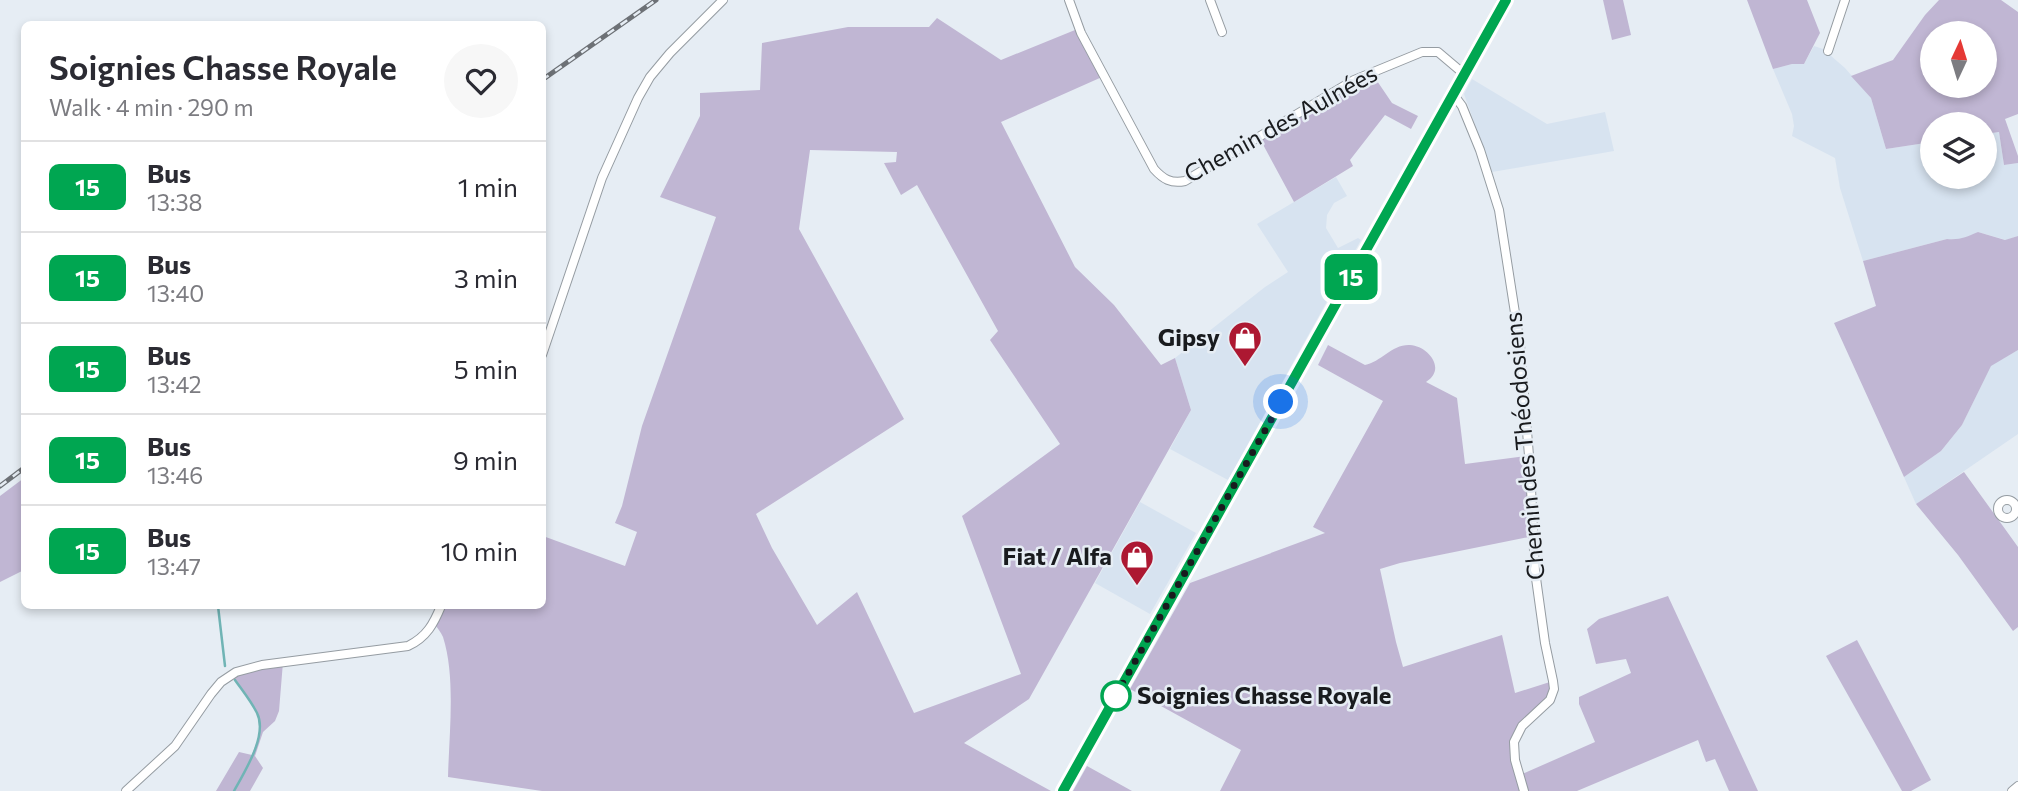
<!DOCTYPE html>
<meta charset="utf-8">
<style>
body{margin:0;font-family:Commissioner,sans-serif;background:#f7f7f7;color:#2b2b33;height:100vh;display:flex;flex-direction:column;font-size:26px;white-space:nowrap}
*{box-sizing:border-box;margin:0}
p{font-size:23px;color:#7c7c81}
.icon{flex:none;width:38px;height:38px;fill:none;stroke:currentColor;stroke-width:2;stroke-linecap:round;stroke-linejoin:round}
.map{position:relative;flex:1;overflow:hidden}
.side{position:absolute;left:21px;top:21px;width:525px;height:588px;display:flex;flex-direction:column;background:#fff;border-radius:10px;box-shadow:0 4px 10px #0003}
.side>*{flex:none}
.badge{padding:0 14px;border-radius:10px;font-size:24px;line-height:46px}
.needle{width:46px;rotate:4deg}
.buttons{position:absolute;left:1920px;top:21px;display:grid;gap:14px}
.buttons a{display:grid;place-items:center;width:77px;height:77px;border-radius:50%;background:#fff;box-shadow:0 4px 10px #0003;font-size:35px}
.you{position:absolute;width:35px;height:35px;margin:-18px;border:5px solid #fff;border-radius:50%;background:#1a73e8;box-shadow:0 0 0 10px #1a73e833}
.map>.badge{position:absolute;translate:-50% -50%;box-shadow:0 0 0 4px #fff}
.round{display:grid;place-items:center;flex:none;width:74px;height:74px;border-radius:37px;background:#f7f7f7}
.head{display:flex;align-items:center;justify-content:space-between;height:119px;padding:0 28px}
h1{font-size:33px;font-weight:600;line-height:52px}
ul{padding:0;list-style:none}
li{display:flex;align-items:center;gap:21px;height:91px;padding:0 28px;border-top:2px solid #e1e1e2}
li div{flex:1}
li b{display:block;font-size:26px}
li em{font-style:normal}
li .badge{min-width:77px;font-weight:700;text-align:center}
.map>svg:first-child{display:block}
</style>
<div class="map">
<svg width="2018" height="791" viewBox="0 0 2018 791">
<rect width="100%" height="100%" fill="#e6edf4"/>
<g fill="#d7e3f0">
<polygon points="1814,46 1823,49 1845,68 1871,98 1886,149 1932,142 1932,177 1984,177 1985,134 1999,132 2004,165 2018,163 2018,236 2006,240 1978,232 1968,238 1959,240 1947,239 1863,261 1840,188 1835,158 1792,136 1794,126 1792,114 1773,69 1792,64 1804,64"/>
<polygon points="1472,79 1547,124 1605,112 1614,151 1492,172 1464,94"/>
<polygon points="1336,177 1347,196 1334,203 1327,215 1326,228 1338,248 1358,238 1361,240 1228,480 1170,449 1191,410 1175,358 1265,287 1288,272 1257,224"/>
<polygon points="2018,350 2018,434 1916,504 1904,477 1941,451 1962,425 1991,365"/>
<polygon points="1140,502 1196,533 1150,614 1095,583"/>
</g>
<g fill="#c0b6d3" fill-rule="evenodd">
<polygon points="1603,0 1623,0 1631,35 1612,40"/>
<polygon points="1747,0 1807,0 1820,33 1804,64 1792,64 1773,69"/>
<path d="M1939,0H2001L2018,12V114L2005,119L2018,156V163L2004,165L1999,132L1985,134L1984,124H1932V142L1886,149L1871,98L1851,76L1893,60L1925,15ZM1932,33H1984V86H1932Z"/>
<path d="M937,18L1001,60L1075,30L1102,77L1001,122L1075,267L1114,305L1161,365L1175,358L1191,410L1029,699L964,743L1051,791H542L448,777C449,735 456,677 443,637C441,632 437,628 434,623L441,606H542L543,536L625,566L637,532L615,523L622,506L642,426L716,217L660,197L700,116V93L760,90L762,43L848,27H929ZM810,150L897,152L896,162L884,163L901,195L917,185L998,331L990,340L1060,444L962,516L1021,674L914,713L857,592L817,625L772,548L756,514L904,419L799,229Z"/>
<polygon points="1371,72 1392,103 1418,116 1411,129 1385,115 1350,160 1353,166 1294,202 1259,137"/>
<path d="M1978,232L2005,240L2018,236V350L1991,366L1962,425L1941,451L1904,477L1834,323L1876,306L1863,261L1947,239C1961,240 1966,237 1978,232Z"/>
<path d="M1328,345L1365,365C1381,362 1392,344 1410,345C1428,346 1447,369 1426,382L1457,398L1465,464L1526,456L1529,537L1400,563L1380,569L1396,642L1403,667L1502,635L1515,693L1553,681L1554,689L1517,735L1520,775L1595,742L1579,704V697L1631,673L1626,659L1596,664L1587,629L1599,619L1668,596L1758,791H1729L1715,759L1706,762L1698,740L1577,791H1220L1241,750L1130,689L1190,583L1325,533L1313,527L1383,401L1318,365Z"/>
<polygon points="1964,472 2018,547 2018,627 2013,631 1958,555 1916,504"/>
<polygon points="24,478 24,570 0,582 0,496"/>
<polygon points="1857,640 1931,780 1911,791 1902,791 1826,656"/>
<polygon points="283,662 279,711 275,721 263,732 255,756 263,768 250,791 216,791 239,752 252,755 260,733 258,715 232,674"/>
<polygon points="1087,766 1132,791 1073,791"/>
</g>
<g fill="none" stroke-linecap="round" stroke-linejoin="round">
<g stroke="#70b4b5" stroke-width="2.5">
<polyline points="218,606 225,666"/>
<path d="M234,791C245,771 268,735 257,713C251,701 242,690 235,680"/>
</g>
<g stroke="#959ca2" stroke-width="10">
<g id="minor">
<path d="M1069,0L1081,33L1154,169C1163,179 1171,184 1185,181L1354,80L1422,52H1438L1464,74"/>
<polyline points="1210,0 1222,32"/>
<polyline points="1828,51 1845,0"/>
<polyline points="1453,94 1462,106 1480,150 1499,210 1520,345 1530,468 1535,571 1545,643 1553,681 1554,689 1550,700 1522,726 1514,742 1515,760 1524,791"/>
<polyline points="542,355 602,178 638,98 650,77 670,53 723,0"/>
<circle cx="2007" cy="509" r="9"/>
<path d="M126,791L175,746L211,694L221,682L236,672L262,665L408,646C427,637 434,623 441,606"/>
<polyline points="2012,791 2018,786"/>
</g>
</g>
<g stroke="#c8c8c9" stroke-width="14">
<polyline id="primary" points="1063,791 1505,0"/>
</g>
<use href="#minor" stroke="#fff" stroke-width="8"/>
<use href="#primary" stroke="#87c3d6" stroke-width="12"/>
<g stroke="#6d7176" stroke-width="5">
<g id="rail">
<polyline points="542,80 656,0"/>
<polyline points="0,486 24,468"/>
</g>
</g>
<use href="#rail" stroke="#e6edf4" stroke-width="2.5" stroke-dasharray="8" stroke-linecap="butt"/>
</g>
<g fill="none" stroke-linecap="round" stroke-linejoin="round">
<g stroke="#fff" stroke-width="16">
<polyline id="line" points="1063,791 1506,0"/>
</g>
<use href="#line" stroke="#00a651" stroke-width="10"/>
<polyline stroke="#191b1e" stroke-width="7" stroke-dasharray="0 12.6" points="1116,696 1110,706 1281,402"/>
</g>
<defs>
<g id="shop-pin" transform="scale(1.75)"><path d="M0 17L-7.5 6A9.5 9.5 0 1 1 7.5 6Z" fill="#ad1832" stroke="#e6edf4"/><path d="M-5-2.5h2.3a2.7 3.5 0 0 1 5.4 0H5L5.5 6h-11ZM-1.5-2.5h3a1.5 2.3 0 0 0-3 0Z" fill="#fff"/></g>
</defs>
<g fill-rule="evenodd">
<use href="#shop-pin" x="1245" y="338"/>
<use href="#shop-pin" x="1137" y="557"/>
</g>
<circle fill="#fff" stroke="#00a651" stroke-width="3.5" cx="1116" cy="696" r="14"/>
<g text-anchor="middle" stroke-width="5" stroke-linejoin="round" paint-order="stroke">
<g font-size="24" fill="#191b1e" stroke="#e6edf4">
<text transform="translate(1281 124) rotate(-29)" y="8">Chemin des Aulnées</text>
<text transform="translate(1525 446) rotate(-95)" y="8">Chemin des Théodosiens</text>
</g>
<g font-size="24" font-weight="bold" fill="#191b1e" stroke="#e6edf4" text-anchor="end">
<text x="1220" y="346">Gipsy</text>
<text x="1112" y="565">Fiat / Alfa</text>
</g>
<g font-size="24" font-weight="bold" fill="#191b1e" stroke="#e6edf4" text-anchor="start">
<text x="1137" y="704">Soignies Chasse Royale</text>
</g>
</g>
</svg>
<div class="buttons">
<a><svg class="needle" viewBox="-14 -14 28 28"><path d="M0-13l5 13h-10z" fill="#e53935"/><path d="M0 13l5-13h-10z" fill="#7c7c81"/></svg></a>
<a><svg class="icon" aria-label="layers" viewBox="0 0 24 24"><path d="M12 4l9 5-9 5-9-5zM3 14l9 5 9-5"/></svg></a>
</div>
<div class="you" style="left:1281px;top:402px"></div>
<b class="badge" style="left:1351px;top:277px;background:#00a651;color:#fff">15</b>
<section class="side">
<div class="head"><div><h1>Soignies Chasse Royale</h1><p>Walk · 4 min · 290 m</p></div><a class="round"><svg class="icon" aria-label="heart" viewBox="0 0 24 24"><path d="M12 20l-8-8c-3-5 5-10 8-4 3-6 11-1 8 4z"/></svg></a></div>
<ul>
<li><span class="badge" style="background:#00a651;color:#fff">15</span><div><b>Bus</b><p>13:38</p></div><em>1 min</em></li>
<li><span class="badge" style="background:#00a651;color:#fff">15</span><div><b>Bus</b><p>13:40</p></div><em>3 min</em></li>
<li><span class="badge" style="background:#00a651;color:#fff">15</span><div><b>Bus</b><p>13:42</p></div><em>5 min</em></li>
<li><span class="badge" style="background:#00a651;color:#fff">15</span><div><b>Bus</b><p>13:46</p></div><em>9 min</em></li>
<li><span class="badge" style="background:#00a651;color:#fff">15</span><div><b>Bus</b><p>13:47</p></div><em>10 min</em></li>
</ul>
</section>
</div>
